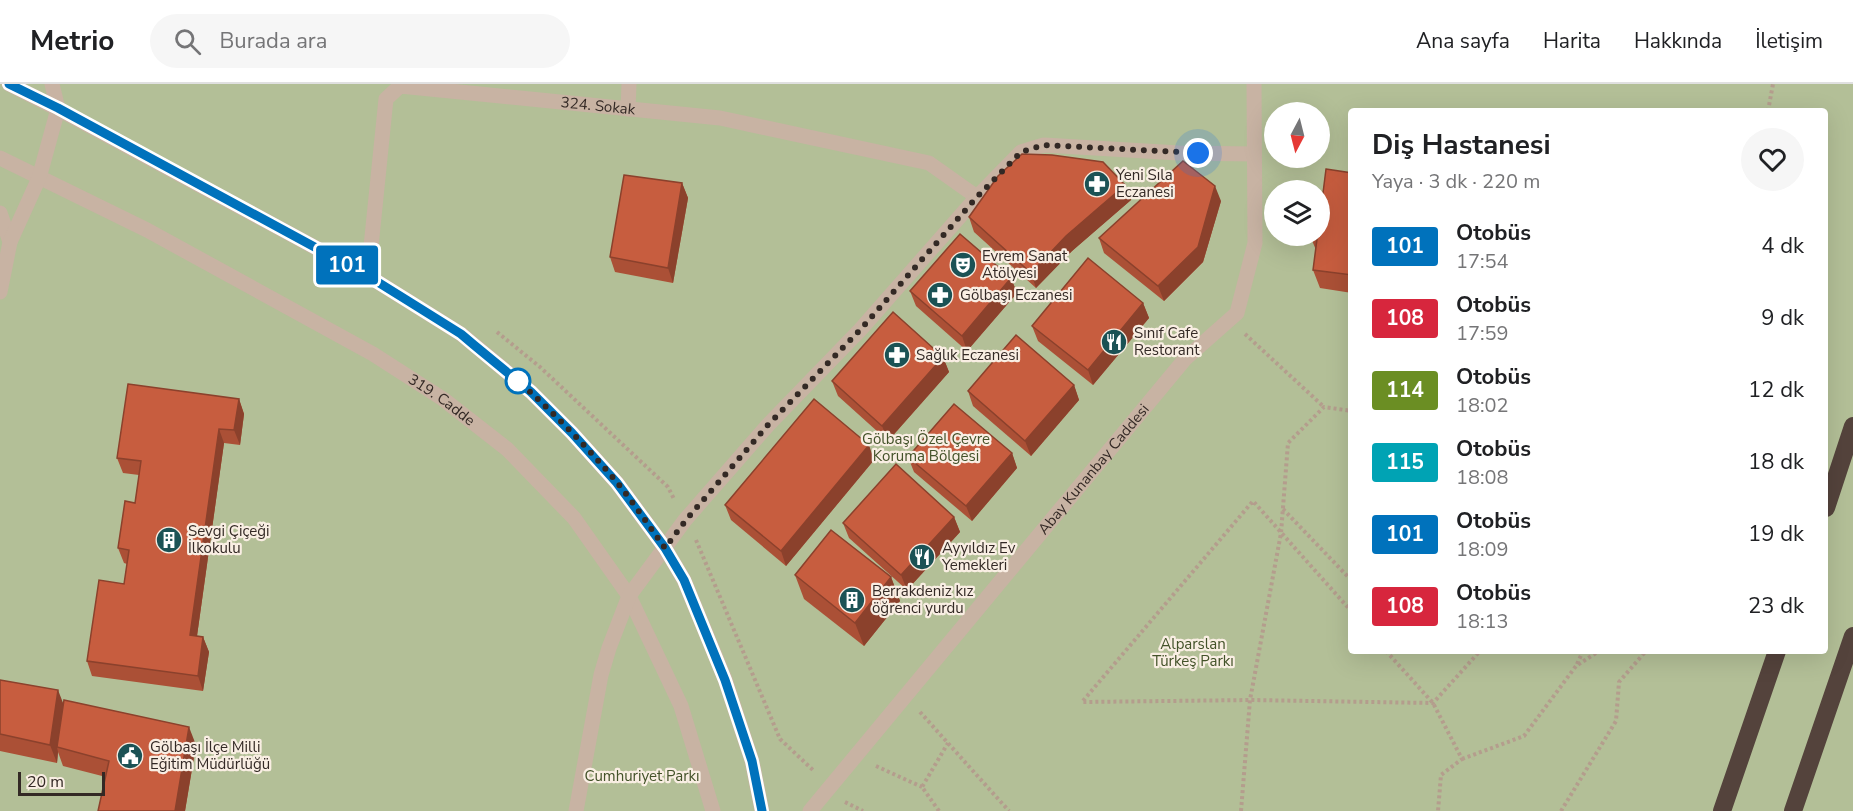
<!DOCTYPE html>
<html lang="tr">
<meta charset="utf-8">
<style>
body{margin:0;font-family:"Nunito Sans",sans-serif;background:#f6f6f6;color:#202124;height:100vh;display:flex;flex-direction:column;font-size:22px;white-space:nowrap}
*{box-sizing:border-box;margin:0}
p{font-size:20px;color:#757577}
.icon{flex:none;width:33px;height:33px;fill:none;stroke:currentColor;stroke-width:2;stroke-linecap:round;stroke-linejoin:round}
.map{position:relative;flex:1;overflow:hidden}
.side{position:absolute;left:1348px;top:24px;width:480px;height:546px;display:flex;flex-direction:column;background:#fff;border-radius:6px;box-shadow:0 6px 24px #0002}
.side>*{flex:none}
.badge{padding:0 12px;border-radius:4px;font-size:21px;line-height:39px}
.needle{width:39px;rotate:187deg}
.buttons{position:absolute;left:1264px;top:18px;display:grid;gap:12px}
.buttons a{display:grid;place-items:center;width:66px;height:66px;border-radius:50%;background:#fff;box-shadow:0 6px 24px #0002;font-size:30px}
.scale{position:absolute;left:18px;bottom:15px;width:87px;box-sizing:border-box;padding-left:6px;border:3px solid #332925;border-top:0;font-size:16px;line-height:21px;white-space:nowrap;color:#332925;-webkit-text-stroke:4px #f9eee3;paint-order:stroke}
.you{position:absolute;width:30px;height:30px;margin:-15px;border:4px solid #fff;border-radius:50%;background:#1a73e8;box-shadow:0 0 0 9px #1a73e833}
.map>.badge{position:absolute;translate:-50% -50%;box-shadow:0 0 0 3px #fff}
.round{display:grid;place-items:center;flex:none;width:63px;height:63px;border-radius:32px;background:#f6f6f6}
.summary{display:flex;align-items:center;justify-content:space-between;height:102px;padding:0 24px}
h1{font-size:28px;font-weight:700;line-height:45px}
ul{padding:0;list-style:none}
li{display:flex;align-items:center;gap:18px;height:72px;padding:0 24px}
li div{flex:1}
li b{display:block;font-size:22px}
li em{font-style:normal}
li .badge{min-width:66px;font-weight:700;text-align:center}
header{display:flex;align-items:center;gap:36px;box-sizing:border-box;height:84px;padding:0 30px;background:#fff;border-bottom:2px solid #e0e0e0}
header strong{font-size:28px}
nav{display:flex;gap:33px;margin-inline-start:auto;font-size:21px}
.search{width:420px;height:54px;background:#f6f6f6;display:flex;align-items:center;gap:15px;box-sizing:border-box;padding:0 21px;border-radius:33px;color:#757577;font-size:22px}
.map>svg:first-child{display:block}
</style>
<header>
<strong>Metrio</strong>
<div class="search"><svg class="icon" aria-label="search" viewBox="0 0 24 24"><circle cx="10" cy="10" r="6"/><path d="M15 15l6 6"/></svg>Burada ara</div>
<nav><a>Ana sayfa</a><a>Harita</a><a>Hakkında</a><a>İletişim</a></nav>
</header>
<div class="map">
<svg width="1853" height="727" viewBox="0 0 1853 727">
<rect width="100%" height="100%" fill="#f1e4d7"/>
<path fill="#b3bf97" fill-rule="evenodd" d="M0,0H1853V727H0ZM1352,27H1826V567H1352ZM1275,28H1320V74H1275ZM1275,106H1320V152H1275Z"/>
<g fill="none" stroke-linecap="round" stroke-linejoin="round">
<g stroke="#b49d8d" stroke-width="4" stroke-dasharray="3 3" stroke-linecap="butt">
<polyline points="1768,27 1773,0"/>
<polyline points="497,248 540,283 668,403 674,415"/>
<polyline points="1245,250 1324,323"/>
<polyline points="1283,425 1352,497"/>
<polyline points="696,456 780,655 814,687"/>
<polyline points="1352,528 1253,417 1082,618 1250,616 1433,619 1480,567"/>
<polyline points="1386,567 1433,619 1462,675 1441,691 1438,727"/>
<polyline points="1419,567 1421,567"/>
<polyline points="1577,580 1583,567"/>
<polyline points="920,628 1009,727"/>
<polyline points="1462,675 1524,652 1576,582 1599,567"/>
<polyline points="876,682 922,703"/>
<polyline points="845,718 863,727"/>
<polyline points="939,727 922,703 948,659"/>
<polyline points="1241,727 1250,616 1281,449 1288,359 1324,323 1352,327"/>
<polyline points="1561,727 1616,637 1619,598 1646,567"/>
</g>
<g stroke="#c8b3a3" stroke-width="15">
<polyline points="9,0 58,25 368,192 461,250 531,308 572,349 617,399 665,464 684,496 725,595 752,677 762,727"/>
<polyline points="628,25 629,0"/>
<path id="s1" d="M0,74L147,146L373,270L443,315L507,365L574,434L629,512L681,622L713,727"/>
<polyline points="0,129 10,158"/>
<path id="s2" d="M368,192L386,15L400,2L720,34L929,79L977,113"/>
<polyline points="0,208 10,158 39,94 58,25 52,0"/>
<polyline points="576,727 601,591 609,564 629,512 685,436 768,341 860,246 977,113 1021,68 1044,61 1179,69 1254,70"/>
<path id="s3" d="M810,727L1185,275L1237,229L1255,159L1254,0"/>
</g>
<g stroke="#54433c" stroke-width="18">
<polyline points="1826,424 1853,342"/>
<polyline points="1722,727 1777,567"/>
<polyline points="1793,727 1853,552"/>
</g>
</g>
<g fill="#ab5036">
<polygon points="1352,89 1352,209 1320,204 1313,186 1316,166 1311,154 1322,117"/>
<polygon points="682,99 688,114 673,199 615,188 610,173"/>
<polygon points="1125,101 1131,116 1072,167 1036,204 974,148 969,133"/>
<polygon points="1221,117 1203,178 1164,217 1104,169 1099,154"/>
<polygon points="1011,194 1017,209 967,267 916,222 910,207"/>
<polygon points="1143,219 1149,234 1093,301 1038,257 1032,242"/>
<polygon points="943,273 949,288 888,357 838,312 832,297"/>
<polygon points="1074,301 1079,316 1031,372 973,322 968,307"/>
<polygon points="239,315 244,330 240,361 224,359 197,552 203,553 209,568 203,607 92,592 87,577 124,500 127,480 124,479 118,464 135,419 139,391 123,389 117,374"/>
<polygon points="1012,369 1017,384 972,437 914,388 908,373"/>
<polygon points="874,376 786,482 731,436 725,421"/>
<polygon points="954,433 960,448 907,506 849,454 843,439"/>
<polygon points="795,491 891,493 900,517 864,562 804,515"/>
<polygon points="0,596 64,620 196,661 185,727 98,727 106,693 63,682 58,668 57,679 0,667"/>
</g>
<g fill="#8b412c">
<polygon points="682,99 688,114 673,199 668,184"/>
<polygon points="1125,101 1131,116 1072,167 1036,204 1031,189 1066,152"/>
<polygon points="1215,102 1221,117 1203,178 1164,217 1158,202"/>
<polygon points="1011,194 1017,209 967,267 962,252"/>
<polygon points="1143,219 1149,234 1093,301 1088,286"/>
<polygon points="943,273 949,288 888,357 882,342"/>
<polygon points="1074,301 1079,316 1031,372 1025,357"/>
<polygon points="239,315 244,330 240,361 234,346"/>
<polygon points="219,345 224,359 195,566 190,551"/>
<polygon points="869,361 874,376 786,482 781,467"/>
<polygon points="1012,369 1017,384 972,437 966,422"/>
<polygon points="954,433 960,448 907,506 901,491"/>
<polygon points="891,493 900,517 864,562 855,539"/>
<polygon points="203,553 209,568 203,607 198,592"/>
<polygon points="58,606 65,624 57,663 58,668 57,679 50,661"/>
<polygon points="189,643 196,661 185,727 175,727"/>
</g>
<g fill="#c75d3f" stroke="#8b412c" stroke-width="1.5">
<polygon points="1022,70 1052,71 1103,78 1125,101 1066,152 1031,189 969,133 998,92"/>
<polygon points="1183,77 1215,102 1198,163 1158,202 1099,154"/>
<polygon points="1326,85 1352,89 1352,191 1313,186 1317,155 1311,154 1312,152 1320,152 1320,117 1322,117"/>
<polygon points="624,91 682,99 668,184 610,173"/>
<polygon points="960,150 1011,194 962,252 910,207"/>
<polygon points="1088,174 1143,219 1088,286 1032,242"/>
<polygon points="893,228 943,273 882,342 832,297"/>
<polygon points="1016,251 1074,301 1025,357 968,307"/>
<polygon points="128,300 239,315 234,346 219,345 190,551 203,553 198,592 87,577 99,496 124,500 129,466 118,464 125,417 135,419 141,377 117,374"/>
<polygon points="814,315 869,361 781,467 725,421"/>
<polygon points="954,320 1012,369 966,422 908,373"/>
<polygon points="896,380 954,433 901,491 843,439"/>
<polygon points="831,446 891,493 855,539 795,491"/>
<polygon points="0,596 58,606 50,661 0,650"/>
<polygon points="64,616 189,643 175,727 98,727 109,677 57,663"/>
</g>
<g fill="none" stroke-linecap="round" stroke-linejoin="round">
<g stroke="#fff" stroke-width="14">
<polyline id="line" points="9,0 58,24 368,192 405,215 461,250 474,261 531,308 572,349 617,399 665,464 684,496 725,596 752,677 762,727"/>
</g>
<use href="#line" stroke="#0072bc" stroke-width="9"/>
<path stroke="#332925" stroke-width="6" stroke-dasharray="0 10.8" d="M518,297L516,295C552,327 585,361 616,397C633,418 649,442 665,464L686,436L768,341L860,246L977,113L1021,68L1044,61L1198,69"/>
</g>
<defs>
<g id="pharmacy-disc" transform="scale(1.35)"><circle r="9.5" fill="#1b5255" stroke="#f9eee3"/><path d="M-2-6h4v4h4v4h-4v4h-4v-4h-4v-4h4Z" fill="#fff"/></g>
<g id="theatre-disc" transform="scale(1.35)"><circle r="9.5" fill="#1b5255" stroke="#f9eee3"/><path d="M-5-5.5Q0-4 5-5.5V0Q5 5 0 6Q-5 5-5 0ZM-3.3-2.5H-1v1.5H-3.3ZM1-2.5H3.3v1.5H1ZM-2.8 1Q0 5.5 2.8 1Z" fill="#fff"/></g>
<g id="restaurant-disc" transform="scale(1.35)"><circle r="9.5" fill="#1b5255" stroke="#f9eee3"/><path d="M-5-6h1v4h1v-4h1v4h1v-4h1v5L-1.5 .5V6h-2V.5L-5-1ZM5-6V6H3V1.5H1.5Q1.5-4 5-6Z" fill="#fff"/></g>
<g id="building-disc" transform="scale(1.35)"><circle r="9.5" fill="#1b5255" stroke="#f9eee3"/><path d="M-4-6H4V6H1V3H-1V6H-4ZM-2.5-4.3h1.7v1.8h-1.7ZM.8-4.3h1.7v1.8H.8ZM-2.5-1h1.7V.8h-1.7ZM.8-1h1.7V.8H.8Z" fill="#fff"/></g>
<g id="civic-disc" transform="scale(1.35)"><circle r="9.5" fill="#1b5255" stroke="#f9eee3"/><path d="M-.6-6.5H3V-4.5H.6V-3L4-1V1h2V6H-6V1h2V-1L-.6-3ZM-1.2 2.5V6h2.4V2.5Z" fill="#fff"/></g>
</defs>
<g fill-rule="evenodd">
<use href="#pharmacy-disc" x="1097" y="100"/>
<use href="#theatre-disc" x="963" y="181"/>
<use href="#pharmacy-disc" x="940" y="211"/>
<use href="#restaurant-disc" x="1114" y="258"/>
<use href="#pharmacy-disc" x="897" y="271"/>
<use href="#building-disc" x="169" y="456"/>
<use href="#restaurant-disc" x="922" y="473"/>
<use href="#building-disc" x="852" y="516"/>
<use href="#civic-disc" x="130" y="672"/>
</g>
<circle fill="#fff" stroke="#0072bc" stroke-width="3" cx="518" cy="297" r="12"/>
<g text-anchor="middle" stroke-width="4.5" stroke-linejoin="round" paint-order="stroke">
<g font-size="15" fill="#332925" stroke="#f9eee3">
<text dy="5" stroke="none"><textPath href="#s2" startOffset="396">324. Sokak</textPath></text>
<text dy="5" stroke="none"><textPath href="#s1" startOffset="504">319. Cadde</textPath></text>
<text dy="5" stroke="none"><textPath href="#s3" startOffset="444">Abay Kunanbay Caddesi</textPath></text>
</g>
<g font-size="15" fill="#332925" stroke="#f9eee3" text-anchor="start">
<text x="1116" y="96">Yeni Sıla<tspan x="1116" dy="17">Eczanesi</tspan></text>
<text x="982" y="177">Evrem Sanat<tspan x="982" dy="17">Atölyesi</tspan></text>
<text x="960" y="216">Gölbaşı Eczanesi</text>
<text x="1134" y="254">Sınıf Cafe<tspan x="1134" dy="17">Restorant</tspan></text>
<text x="916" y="276">Sağlık Eczanesi</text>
<text x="188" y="452">Sevgi Çiçeği<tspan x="188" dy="17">İlkokulu</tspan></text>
<text x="942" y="469">Ayyıldız Ev<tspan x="942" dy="17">Yemekleri</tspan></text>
<text x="872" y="512">Berrakdeniz kız<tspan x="872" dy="17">öğrenci yurdu</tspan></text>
<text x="150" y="668">Gölbaşı İlçe Milli<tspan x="150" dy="17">Eğitim Müdürlüğü</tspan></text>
</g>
<g font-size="15" fill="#435229" stroke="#f9eee3">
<text x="926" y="360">Gölbaşı Özel Çevre<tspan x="926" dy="17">Koruma Bölgesi</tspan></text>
<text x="1193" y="565">Alparslan<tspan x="1193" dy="17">Türkeş Parkı</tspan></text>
<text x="642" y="697">Cumhuriyet Parkı</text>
</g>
</g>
</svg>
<div class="buttons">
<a><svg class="needle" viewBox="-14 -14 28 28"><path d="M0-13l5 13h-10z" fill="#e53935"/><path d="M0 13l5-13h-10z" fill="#757577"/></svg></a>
<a><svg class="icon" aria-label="layers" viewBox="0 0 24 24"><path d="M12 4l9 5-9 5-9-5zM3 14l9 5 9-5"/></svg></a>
</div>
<div class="scale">20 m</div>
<div class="you" style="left:1198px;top:69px"></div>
<b class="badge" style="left:347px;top:181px;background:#0072bc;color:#fff">101</b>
<section class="side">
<div class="summary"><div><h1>Diş Hastanesi</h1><p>Yaya · 3 dk · 220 m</p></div><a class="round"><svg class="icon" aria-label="heart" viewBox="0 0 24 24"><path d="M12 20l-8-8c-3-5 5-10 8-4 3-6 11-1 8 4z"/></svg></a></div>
<ul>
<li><span class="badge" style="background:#0072bc;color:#fff">101</span><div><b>Otobüs</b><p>17:54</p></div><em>4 dk</em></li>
<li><span class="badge" style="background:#d7263d;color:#fff">108</span><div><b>Otobüs</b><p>17:59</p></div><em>9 dk</em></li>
<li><span class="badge" style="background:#6b8e23;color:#fff">114</span><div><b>Otobüs</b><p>18:02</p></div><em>12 dk</em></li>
<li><span class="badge" style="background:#00a3b4;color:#fff">115</span><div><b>Otobüs</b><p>18:08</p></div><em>18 dk</em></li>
<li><span class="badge" style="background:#0072bc;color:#fff">101</span><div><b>Otobüs</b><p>18:09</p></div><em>19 dk</em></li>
<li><span class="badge" style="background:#d7263d;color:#fff">108</span><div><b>Otobüs</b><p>18:13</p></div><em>23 dk</em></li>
</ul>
</section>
</div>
